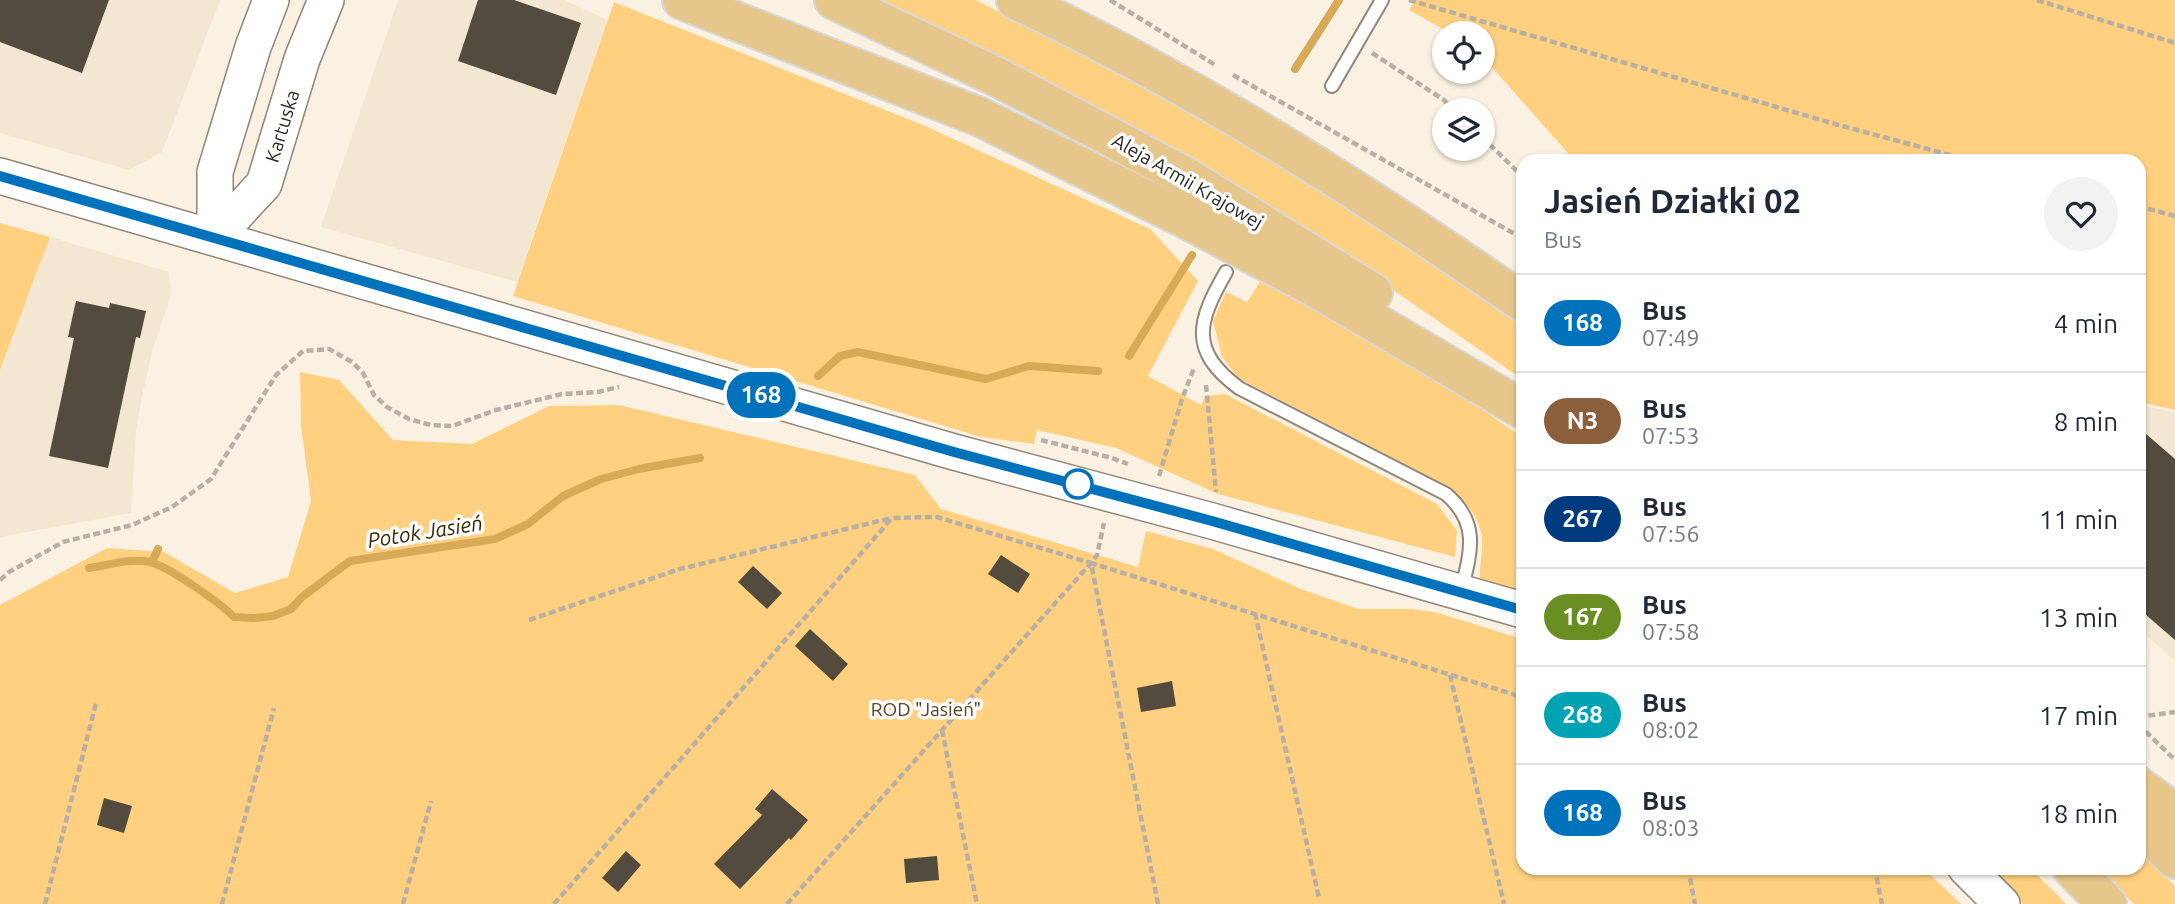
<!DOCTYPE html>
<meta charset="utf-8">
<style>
body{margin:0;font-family:Ubuntu,sans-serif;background:#f2f2f3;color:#1f2937;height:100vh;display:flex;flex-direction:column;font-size:26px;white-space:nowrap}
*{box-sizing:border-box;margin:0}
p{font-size:23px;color:#747a83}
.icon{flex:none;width:38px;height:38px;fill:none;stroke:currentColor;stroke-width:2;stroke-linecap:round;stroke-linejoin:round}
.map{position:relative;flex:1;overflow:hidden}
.sheet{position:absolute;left:1516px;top:154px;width:630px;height:721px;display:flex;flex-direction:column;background:#fff;border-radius:21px;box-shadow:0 2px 5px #0004}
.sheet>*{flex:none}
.badge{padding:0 14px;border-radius:23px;font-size:24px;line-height:46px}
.buttons{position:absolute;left:1432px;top:21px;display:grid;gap:14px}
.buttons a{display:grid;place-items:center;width:63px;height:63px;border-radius:50%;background:#fff;box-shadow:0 2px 5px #0004;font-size:35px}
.map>.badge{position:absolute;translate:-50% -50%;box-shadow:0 0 0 4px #fff}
.round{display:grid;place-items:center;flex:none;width:74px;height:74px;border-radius:37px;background:#f2f2f3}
.overview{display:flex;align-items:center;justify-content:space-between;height:119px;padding:0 28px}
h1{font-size:33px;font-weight:700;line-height:52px}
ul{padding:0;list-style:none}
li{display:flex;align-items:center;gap:21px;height:98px;padding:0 28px;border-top:2px solid #e0e1e3}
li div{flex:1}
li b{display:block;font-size:26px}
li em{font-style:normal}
li .badge{min-width:77px;font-weight:700;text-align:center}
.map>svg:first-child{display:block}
</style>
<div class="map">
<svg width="2175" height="904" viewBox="0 0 2175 904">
<rect width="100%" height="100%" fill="#fbf1e2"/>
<g fill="#f4e7d1">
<polygon points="0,0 220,0 162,152 129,170 0,133"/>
<polygon points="398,0 564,0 608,20 517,282 321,227"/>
<polygon points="50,237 169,272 171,295 153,349 142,396 136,432 131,513 0,537 0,370"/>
<polygon points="2139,405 2175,412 2175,661 2139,629"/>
</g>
<g fill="#ffd080">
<polygon points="880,0 976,0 1158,93 1345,203 1522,322 1522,379 1325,243 1143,132"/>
<polygon points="1415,0 2175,0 2175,410 2139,402 2138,161 1575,161 1482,56 1482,33 1450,33 1409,10"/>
<polygon points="614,2 923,125 1150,229 1198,281 1148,376 1201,405 1205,396 1225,394 1437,504 1457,531 1455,557 1218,494 1116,448 1037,430 1034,444 981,437 513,296"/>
<polygon points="0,223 50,237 0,370"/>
<path d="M1263,277L1433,375L1522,437V593L1480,579C1479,566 1483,553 1482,540C1481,517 1465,503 1451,488L1238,378L1222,357L1213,321L1226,292L1247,302Z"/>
<polygon points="300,372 339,380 393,440 472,444 549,406 619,405 915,475 941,509 1138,567 1146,531 1213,549 1301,589 1358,609 1411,609 1435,612 1522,639 1522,868 1923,868 1961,904 0,904 0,605 107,548 164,552 235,593 288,577 311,501 301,425"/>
<polygon points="2139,850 2175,886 2175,904 2134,904 2098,868 2138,868"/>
<polygon points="1986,868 2030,868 2066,904 2023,904"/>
</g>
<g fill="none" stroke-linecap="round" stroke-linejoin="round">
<g stroke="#d8a956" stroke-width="8">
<polyline points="1295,69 1339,0"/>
<polyline points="1129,356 1192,255"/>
<polyline points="818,376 840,356 858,352 986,379 1029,366 1098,371"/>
<polyline points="152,562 158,549"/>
<path d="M89,568C108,565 130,558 150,562C168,566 220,603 234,617L254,618L273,616L291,609L302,597L350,561L495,539L528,524L563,496L601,479L639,469L700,458"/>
</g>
</g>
<g fill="#534b3e">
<polygon points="0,0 109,0 82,73 0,42"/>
<polygon points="478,0 514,0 581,23 556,95 458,61"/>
<polygon points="76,301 109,308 110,303 146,311 140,338 136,337 108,468 49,456 74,338 68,337"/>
<polygon points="2138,427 2175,459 2175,640 2138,608"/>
<polygon points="1001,555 1030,574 1018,593 988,574"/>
<polygon points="753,566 782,593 767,609 738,582"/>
<polygon points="810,629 848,664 833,681 795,646"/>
<polygon points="1172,681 1176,706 1141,712 1137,688"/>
<polygon points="772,789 808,820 791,840 789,838 740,889 714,864 762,815 755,809"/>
<polygon points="104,798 132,806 124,833 97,825"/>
<polygon points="626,851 641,865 618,892 602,878"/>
<polygon points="937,856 939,880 906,883 904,859"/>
</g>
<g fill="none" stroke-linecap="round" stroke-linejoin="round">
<g stroke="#8f8779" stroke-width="16">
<g id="lane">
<polyline points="1332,86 1382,0"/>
<path d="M1226,272C1198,321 1188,350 1239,388L1446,494C1480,523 1471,552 1461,591"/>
</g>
</g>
<g stroke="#8f8779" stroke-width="38">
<g id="secondary">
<polyline points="0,176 954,452 1212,521 1522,610"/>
<polyline points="215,237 264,184 302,59 326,0"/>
<polyline points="215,237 215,172 253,47 271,0"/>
<polyline points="1966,868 2002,904"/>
</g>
</g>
<g stroke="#d8d8d7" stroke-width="42">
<g id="primary">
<polyline points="682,0 980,117 1186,219 1316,288 1522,409"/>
<polyline points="834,0 995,76 1186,177 1373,293"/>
<path d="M1016,0C1193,84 1361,190 1522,302"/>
<polyline points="2138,786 2175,813"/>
<polyline points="2138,822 2175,859"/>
<polyline points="2072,868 2107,904"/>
</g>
</g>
<g stroke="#b8b0a4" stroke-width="4.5" stroke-dasharray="7 3.5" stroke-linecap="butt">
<polyline points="1110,0 1217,66"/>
<polyline points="1409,0 1835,124 1972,161"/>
<polyline points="2037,0 2175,43"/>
<polyline points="1372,53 1444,100 1454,110"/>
<polyline points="1233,75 1522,238"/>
<polyline points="1482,137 1522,176"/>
<polyline points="2138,206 2175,216"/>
<polyline points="1206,385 1216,492"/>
<polyline points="1041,440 1112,458 1128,464"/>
<polyline points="1159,476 1182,399 1194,368"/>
<polyline points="0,580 9,572 63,542 132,525 172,507 211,479 276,375 303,351 329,349 352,362 363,373 374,395 387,407 409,419 431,425 452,426 496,410 562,394 598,392 619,387"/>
<polyline points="1255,613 1319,898"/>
<polyline points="529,620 680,569 892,518"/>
<polyline points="1450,675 1504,904"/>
<polyline points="2138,717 2175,712"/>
<polyline points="2138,724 2175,760"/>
<polyline points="942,730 977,904"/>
<polyline points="1688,868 1695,904"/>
<polyline points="1873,868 1875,870 1882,904"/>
<polyline points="45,904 96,703"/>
<polyline points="222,904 274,708"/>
<polyline points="403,904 431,801"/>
<polyline points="554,904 892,518 937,517 1091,563"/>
<polyline points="787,904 1091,563 1097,555 1104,523"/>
<polyline points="1158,904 1091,563 1522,697"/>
</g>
<use href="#lane" stroke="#fff" stroke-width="12"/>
<use href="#secondary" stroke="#fff" stroke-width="35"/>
<use href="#primary" stroke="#e6c68b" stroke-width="38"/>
</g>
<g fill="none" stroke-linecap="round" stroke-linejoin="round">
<g stroke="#fff" stroke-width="16">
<polyline id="line" points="0,176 954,452 1212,521 1522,610"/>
</g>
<use href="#line" stroke="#0072bc" stroke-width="10"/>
</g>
<circle fill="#fff" stroke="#0072bc" stroke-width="3.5" cx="1078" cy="484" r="14"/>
<g text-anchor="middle" stroke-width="7" stroke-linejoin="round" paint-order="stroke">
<g font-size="19" fill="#292620" stroke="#fff">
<text transform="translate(282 126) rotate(-73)" y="7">Kartuska</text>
<text transform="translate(1188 181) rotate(30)" y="7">Aleja Armii Krajowej</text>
</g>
<g font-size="19" fill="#584421" stroke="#fff">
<text x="926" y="716">ROD "Jasień"</text>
</g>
<g font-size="21" font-style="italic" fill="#3a2702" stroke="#fff">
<text transform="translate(425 532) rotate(-9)" y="7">Potok Jasień</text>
</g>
</g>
</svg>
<div class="buttons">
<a><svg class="icon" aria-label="locate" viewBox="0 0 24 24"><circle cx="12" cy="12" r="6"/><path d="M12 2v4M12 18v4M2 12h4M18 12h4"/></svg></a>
<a><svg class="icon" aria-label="layers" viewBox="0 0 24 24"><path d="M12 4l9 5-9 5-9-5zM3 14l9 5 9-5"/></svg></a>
</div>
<b class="badge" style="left:761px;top:395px;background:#0072bc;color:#fff">168</b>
<section class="sheet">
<div class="overview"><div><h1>Jasień Działki 02</h1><p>Bus</p></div><a class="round"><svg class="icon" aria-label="heart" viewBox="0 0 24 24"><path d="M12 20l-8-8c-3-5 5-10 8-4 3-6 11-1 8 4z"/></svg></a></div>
<ul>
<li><span class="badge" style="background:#0072bc;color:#fff">168</span><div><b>Bus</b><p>07:49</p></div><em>4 min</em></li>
<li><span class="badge" style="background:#8b5e3c;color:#fff">N3</span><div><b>Bus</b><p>07:53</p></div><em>8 min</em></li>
<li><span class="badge" style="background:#003b80;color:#fff">267</span><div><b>Bus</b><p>07:56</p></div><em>11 min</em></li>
<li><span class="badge" style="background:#6b8e23;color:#fff">167</span><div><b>Bus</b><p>07:58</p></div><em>13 min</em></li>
<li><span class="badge" style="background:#00a3b4;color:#fff">268</span><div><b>Bus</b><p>08:02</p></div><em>17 min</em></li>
<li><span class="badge" style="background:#0072bc;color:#fff">168</span><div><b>Bus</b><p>08:03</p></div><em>18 min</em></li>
</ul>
</section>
</div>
